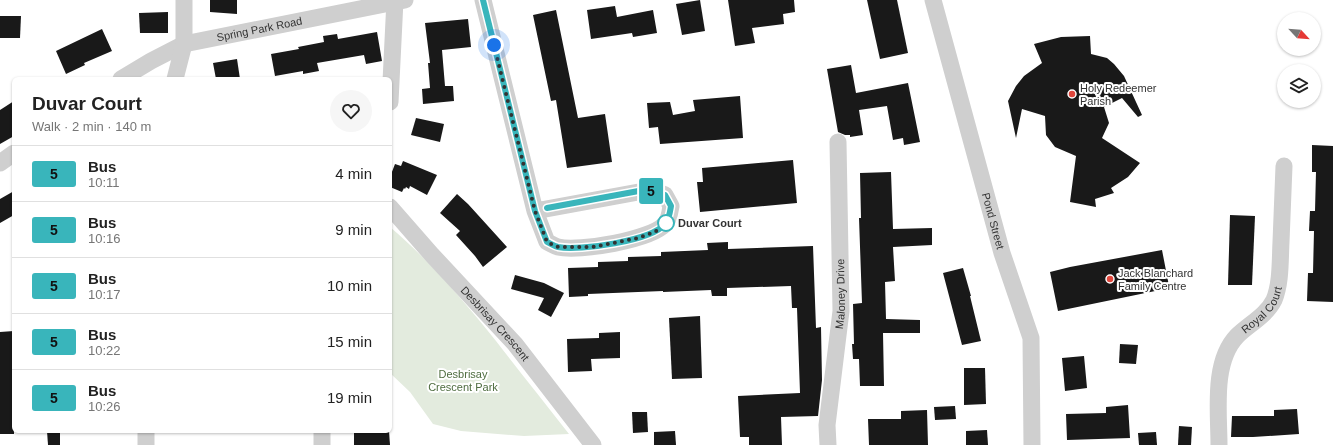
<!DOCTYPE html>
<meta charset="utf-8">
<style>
body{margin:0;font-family:Helvetica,sans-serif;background:#f6f6f6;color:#222;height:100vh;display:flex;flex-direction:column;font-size:15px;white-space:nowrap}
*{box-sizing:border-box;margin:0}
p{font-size:13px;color:#767676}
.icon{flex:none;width:22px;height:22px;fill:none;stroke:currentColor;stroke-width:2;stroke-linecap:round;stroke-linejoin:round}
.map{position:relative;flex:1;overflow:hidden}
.drawer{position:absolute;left:12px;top:77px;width:380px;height:356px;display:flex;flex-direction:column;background:#fff;border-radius:6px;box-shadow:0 1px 3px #0004}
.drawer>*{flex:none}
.badge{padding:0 8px;border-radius:3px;font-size:14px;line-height:26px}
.needle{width:26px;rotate:116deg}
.tools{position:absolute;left:1277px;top:12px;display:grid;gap:8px}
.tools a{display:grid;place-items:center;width:44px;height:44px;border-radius:50%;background:#fff;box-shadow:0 1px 3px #0004;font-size:20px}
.you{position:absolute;width:20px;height:20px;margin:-10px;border:3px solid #fff;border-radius:50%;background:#1a73e8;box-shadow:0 0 0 6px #1a73e833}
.map>.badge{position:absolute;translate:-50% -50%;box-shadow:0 0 0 2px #fff}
.round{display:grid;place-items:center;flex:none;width:42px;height:42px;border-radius:21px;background:#f6f6f6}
.headline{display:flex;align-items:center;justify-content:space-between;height:68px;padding:0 20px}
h1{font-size:19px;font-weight:800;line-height:30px}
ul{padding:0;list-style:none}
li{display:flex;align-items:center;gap:12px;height:56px;padding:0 20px;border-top:1px solid #e0e0e0}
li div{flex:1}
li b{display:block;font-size:15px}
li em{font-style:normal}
li .badge{min-width:44px;font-weight:700;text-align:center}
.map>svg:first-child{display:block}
</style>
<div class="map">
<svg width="1333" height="445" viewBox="0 0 1333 445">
<rect width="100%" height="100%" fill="#fff"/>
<path fill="#e3ebde" d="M390,227C430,261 463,300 496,341C520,372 545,403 569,434L524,436L461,431L433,424L410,392L390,373Z"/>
<g fill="#191919">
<polygon points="210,0 237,0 237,14 210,12"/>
<polygon points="700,0 705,31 682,35 676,4"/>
<polygon points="728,0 794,0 795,12 783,14 784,24 752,28 755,43 735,46"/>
<polygon points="867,0 897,0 908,53 880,59"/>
<polygon points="615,6 617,17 653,10 657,33 633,37 632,33 591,39 587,10"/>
<polygon points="556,10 578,118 605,114 612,162 567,168 556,100 551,101 533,15"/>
<polygon points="168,12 168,33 140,33 139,13"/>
<polygon points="0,16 21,16 20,38 0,38"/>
<polygon points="468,19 471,47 442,50 445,86 453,86 454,101 423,104 422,89 430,88 428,63 430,63 425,23"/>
<polygon points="102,29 112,51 84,63 85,65 66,74 56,51"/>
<polygon points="377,32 382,61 366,64 364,55 317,63 319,71 303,74 303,71 275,76 271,54 299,49 298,47 324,42 323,36 337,34 338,39"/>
<polygon points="1090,36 1091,54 1107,58 1114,64 1124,76 1142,115 1138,117 1122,98 1104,107 1109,123 1102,138 1140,163 1128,177 1111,188 1114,193 1095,199 1096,207 1070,202 1076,156 1055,147 1046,135 1045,116 1022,109 1016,138 1008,101 1016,86 1024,76 1042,63 1034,44 1061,37"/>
<polygon points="237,59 240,79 216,79 213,63"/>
<polygon points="851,65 856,93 908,83 920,142 904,145 903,138 893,140 887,106 859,110 863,135 850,137 850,135 845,135 838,132 827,69"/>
<polygon points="740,96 743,138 660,144 658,127 649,128 647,103 670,102 673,115 695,111 693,100"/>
<polygon points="14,101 14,136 0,144 0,110"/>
<polygon points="416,118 444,124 440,142 411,135"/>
<polygon points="1312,145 1333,146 1333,302 1307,301 1308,273 1313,273 1314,231 1309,231 1310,211 1315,211 1316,172 1312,172"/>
<polygon points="793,160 797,203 700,212 697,182 703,182 702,168"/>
<polygon points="403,161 437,175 427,195 410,186 409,189 406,187 405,189 404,188 402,192 390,187 390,177 395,164 401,166"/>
<polygon points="891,172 893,229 932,228 932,245 893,247 895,281 885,282 886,319 920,320 920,333 883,333 884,386 860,386 859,359 853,359 852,344 854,344 853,304 862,303 859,218 861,218 860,173"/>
<polygon points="14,191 14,215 0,223 0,199"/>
<polygon points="457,194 468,204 507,247 483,267 475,256 456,235 460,231 440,213"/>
<polygon points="1230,215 1255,216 1252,285 1228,285"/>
<polygon points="728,242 728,249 813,246 816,328 821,327 822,380 818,416 781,417 782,445 749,445 749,437 740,437 738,396 800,393 797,308 792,308 791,286 727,288 727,296 712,296 711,290 663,292 663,291 588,294 588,296 569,297 568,268 598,267 598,262 628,261 628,257 661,256 661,252 708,250 707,243"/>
<polygon points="1162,250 1169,286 1160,288 1160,290 1058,311 1050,272 1070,267"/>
<polygon points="963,268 971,296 970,296 981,341 962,345 943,273"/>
<polygon points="515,275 544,283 564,293 551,317 538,310 544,298 511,289"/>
<polygon points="700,316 702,378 672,379 669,318"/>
<polygon points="14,331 14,434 0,434 0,332"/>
<polygon points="620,332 620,358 591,359 592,371 568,372 567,339 599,338 599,333"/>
<polygon points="1120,344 1138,345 1136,364 1119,363"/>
<polygon points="1084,356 1087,388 1065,391 1062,358"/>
<polygon points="964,368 985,368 986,404 964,405"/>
<polygon points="1128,405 1130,438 1067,440 1066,414 1106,413 1106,407"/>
<polygon points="955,406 956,419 935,420 934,407"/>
<polygon points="1297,409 1299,434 1253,437 1231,437 1232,416 1274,416 1274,410"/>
<polygon points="927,410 928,445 869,445 868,419 901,419 901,411"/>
<polygon points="632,412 647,412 648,432 633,433"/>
<polygon points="1179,426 1192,427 1191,445 1178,445"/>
<polygon points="987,430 988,445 966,445 966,431"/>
<polygon points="47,431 60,431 60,445 48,445"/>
<polygon points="389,431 390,445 354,445 354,432"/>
<polygon points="675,431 676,445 654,445 654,432"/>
<polygon points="1156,432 1157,445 1139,445 1138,433"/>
</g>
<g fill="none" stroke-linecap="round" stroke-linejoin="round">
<g stroke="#cfcfcf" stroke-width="17">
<path d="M483,0L535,211L547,242C550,243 554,246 558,247C579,252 651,240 665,224C669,220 670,212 671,206L665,195L655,191H644L535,211"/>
<path id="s1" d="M933,0L1002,253L1031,338L1032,445"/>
<path id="s2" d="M121,79L151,61L184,44L405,0"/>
<polyline points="175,79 184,44 184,0"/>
<polyline points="390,102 395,0"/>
<polyline points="0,163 14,153"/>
<path id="s3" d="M390,207L432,255L515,344L593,445"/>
<polyline points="146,431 146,445"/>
<polyline points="322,431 322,445"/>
<path id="s4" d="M828,445L827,425L841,311L838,142"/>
<path id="s5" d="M1219,445C1219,412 1212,362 1237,336C1249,324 1266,316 1274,300C1281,283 1280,261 1281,242C1282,217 1283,191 1284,166"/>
</g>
</g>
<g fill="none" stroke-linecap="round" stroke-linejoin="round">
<g stroke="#fff" stroke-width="9">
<path id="line" d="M483,0L535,211L547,242C550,243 554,246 558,247C580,251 651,241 665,224C669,220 670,212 671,206L665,195L655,191L644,190L547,208"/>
</g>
<use href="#line" stroke="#39b5bb" stroke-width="6"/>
<polyline stroke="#323232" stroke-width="4" stroke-dasharray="0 7.2" points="494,45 535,211 547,242 558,247 593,247 638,238 655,232 666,223"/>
</g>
<g fill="#e0473d" stroke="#fff" stroke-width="1.5">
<circle cx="1072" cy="94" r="4"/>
<circle cx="1110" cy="279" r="4"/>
</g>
<circle fill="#fff" stroke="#39b5bb" stroke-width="2" cx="666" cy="223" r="8"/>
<g text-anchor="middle" stroke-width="4" stroke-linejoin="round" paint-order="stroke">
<g font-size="11" fill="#323232" stroke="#fff">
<text dy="4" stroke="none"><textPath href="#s2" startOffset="149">Spring Park Road</textPath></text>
<text dy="4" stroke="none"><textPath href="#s1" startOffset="229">Pond Street</textPath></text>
<text dy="4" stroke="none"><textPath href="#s4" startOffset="152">Maloney Drive</textPath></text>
<text dy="4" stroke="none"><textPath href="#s5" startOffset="150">Royal Court</textPath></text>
<text dy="4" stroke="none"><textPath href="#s3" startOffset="157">Desbrisay Crescent</textPath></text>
</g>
<g font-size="11" fill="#323232" stroke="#fff" text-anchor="start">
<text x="1080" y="92">Holy Redeemer<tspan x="1080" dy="13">Parish</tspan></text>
<text x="1118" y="277">Jack Blanchard<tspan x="1118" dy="13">Family Centre</tspan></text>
</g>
<g font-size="11" font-weight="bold" fill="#323232" stroke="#fff" text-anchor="start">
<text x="678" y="227">Duvar Court</text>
</g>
<g font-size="11" fill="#4f6d40" stroke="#fff">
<text x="463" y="378">Desbrisay<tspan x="463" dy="13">Crescent Park</tspan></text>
</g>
</g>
</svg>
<div class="tools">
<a><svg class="needle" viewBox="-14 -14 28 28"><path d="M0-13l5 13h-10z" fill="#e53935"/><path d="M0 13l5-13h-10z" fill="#767676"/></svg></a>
<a><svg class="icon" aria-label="layers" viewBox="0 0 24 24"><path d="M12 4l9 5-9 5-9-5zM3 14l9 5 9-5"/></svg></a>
</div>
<div class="you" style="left:494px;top:45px"></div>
<b class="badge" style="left:651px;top:191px;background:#39b5bb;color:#111">5</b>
<section class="drawer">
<div class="headline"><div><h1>Duvar Court</h1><p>Walk · 2 min · 140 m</p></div><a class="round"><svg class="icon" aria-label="heart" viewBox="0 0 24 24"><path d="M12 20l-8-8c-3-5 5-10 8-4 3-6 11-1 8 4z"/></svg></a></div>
<ul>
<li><span class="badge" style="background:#39b5bb;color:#111">5</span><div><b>Bus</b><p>10:11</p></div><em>4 min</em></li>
<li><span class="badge" style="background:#39b5bb;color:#111">5</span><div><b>Bus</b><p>10:16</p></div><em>9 min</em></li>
<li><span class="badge" style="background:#39b5bb;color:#111">5</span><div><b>Bus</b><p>10:17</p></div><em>10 min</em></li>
<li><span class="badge" style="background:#39b5bb;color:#111">5</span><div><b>Bus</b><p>10:22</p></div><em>15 min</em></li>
<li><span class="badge" style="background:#39b5bb;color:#111">5</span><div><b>Bus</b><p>10:26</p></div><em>19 min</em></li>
</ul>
</section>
</div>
